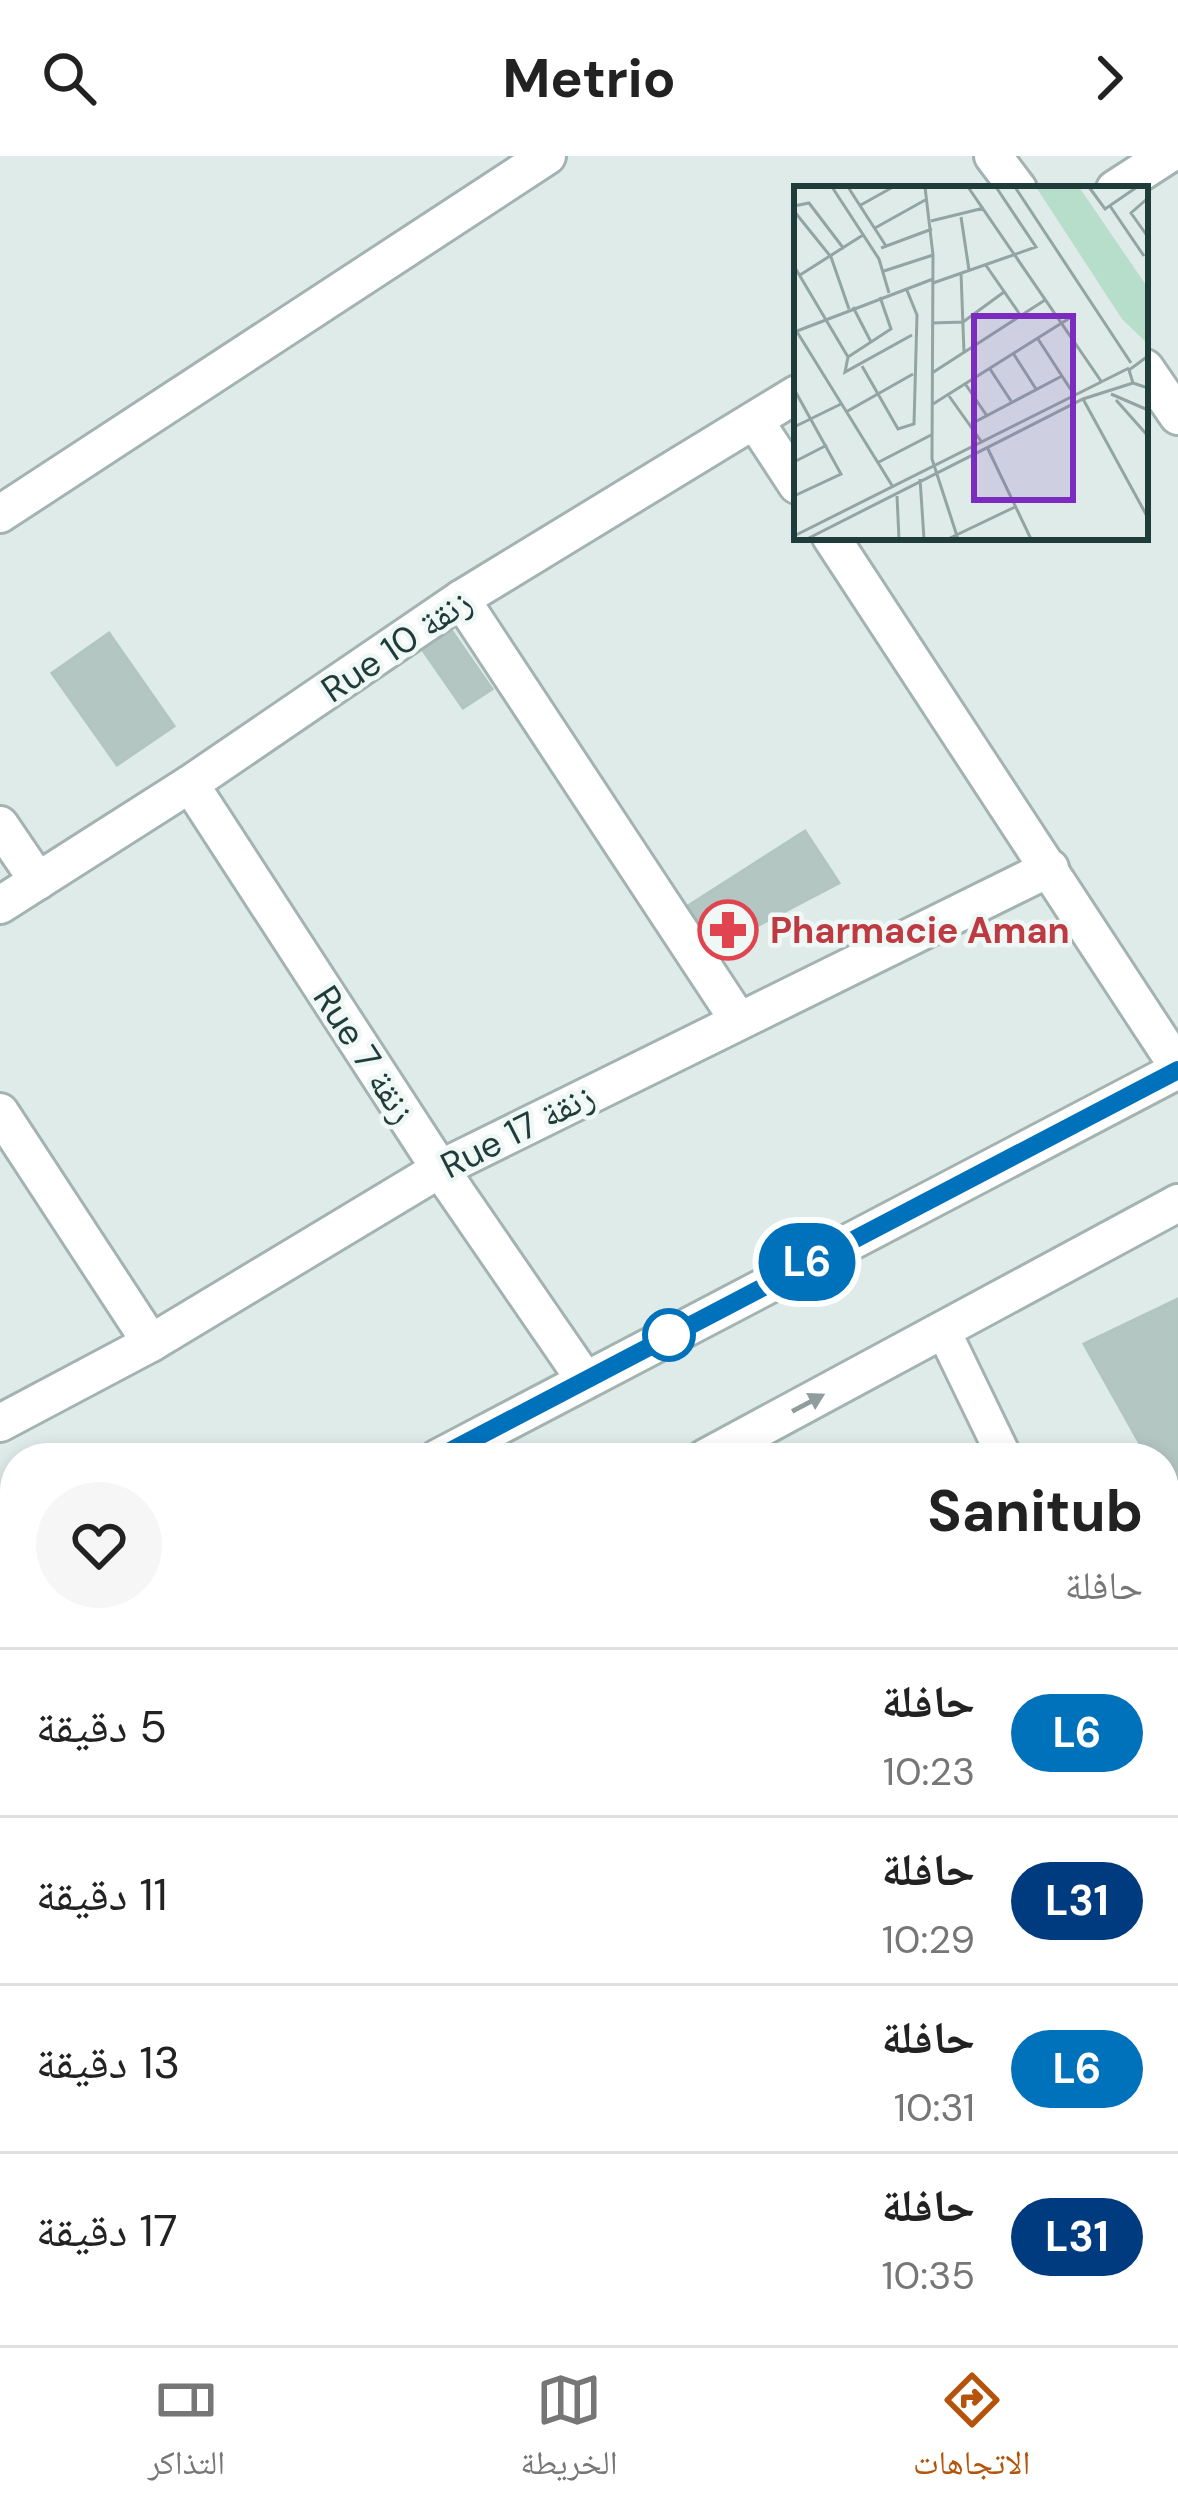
<!DOCTYPE html>
<html lang="ar">
<meta charset="utf-8">
<style>
body{margin:0;font-family:"DM Sans","Noto Naskh Arabic",sans-serif;background:#f6f6f6;color:#222;direction:rtl;height:100vh;display:flex;flex-direction:column;font-size:45px;white-space:nowrap}
*{box-sizing:border-box;margin:0}
p{font-size:39px;color:#767676}
.icon{flex:none;width:66px;height:66px;fill:none;stroke:currentColor;stroke-width:2;stroke-linecap:round;stroke-linejoin:round}
.map{position:relative;flex:1;overflow:hidden;direction:ltr}
.panel{position:absolute;left:0px;top:1287px;width:1179px;height:903px;display:flex;flex-direction:column;background:#fff;border-radius:48px 48px 0 0;box-shadow:0 6px 18px #0003;direction:rtl}
.panel>*{flex:none}
.badge{padding:0 24px;border-radius:39px;font-size:42px;line-height:78px}
.map>.badge{position:absolute;translate:-50% -50%;box-shadow:0 0 0 6px #fff}
.round{display:grid;place-items:center;flex:none;width:126px;height:126px;border-radius:63px;background:#f6f6f6}
.summary{display:flex;align-items:center;justify-content:space-between;height:204px;padding:0 36px}
h1{font-size:57px;font-weight:700;line-height:90px}
ul{padding:0;list-style:none}
li{display:flex;align-items:center;gap:36px;height:168px;padding:0 36px;border-top:3px solid #e0e0e0}
li div{flex:1}
li b{display:block;font-size:45px}
li em{font-style:normal}
li .badge{min-width:132px;font-weight:700;text-align:center}
header{display:flex;justify-content:space-between;align-items:center;height:156px;padding:0 36px;background:#fff;font-size:54px;font-weight:700}
.menu{display:flex;justify-content:space-around;align-items:center;height:168px;border-top:3px solid #e0e0e0;background:#fff;font-size:33px;color:#767676}
.menu a{display:grid;justify-items:center;gap:6px}
.menu .selected{color:#b45309}
.map>svg:first-child{display:block}
</style>
<header><svg class="icon" aria-label="forward" viewBox="0 0 24 24"><path d="M9 5l7 7-7 7"/></svg>Metrio<svg class="icon" aria-label="search" viewBox="0 0 24 24"><circle cx="10" cy="10" r="6"/><path d="M15 15l6 6"/></svg></header>
<div class="map">
<svg width="1178" height="2189" viewBox="0 0 1178 2189">
<rect width="100%" height="100%" fill="#dfebe9"/>
<g fill="#b4c6c2" stroke="#b1c5c1" stroke-width="3">
<polygon points="451,474 492,533 463,552 422,493"/>
<polygon points="109,477 174,570 117,609 52,517"/>
<polygon points="805,675 839,727 715,792 688,750"/>
<polygon points="1178,1143 1178,1355 1164,1330 1164,1302 1148,1302 1084,1188"/>
<polygon points="1164,1746 1178,1774 1178,1800 1164,1808"/>
<polygon points="15,1858 15,2008 0,1979 0,1863"/>
<polygon points="0,1979 15,2008 15,2019 0,2027"/>
<polygon points="48,2175 365,2175 372,2189 20,2189"/>
</g>
<g fill="none" stroke-linecap="round" stroke-linejoin="round">
<g stroke="#a2b3b1" stroke-width="39">
<g id="service">
<polyline points="943,1174 1005,1302"/>
<polyline points="1164,1633 1178,1662"/>
<polyline points="1164,1900 1178,1892"/>
<polyline points="1045,2175 1051,2189"/>
</g>
</g>
<g stroke="#a2b3b1" stroke-width="42">
<polyline id="pedestrian" points="440,1013 585,1224"/>
</g>
<g stroke="#a2b3b1" stroke-width="42">
<g id="minor">
<polyline points="993,0 1018,33"/>
<polyline points="1115,33 1166,0"/>
<polyline points="1145,212 1178,260"/>
<polyline points="755,265 797,329"/>
<polyline points="0,358 547,0"/>
<polyline points="831,381 1178,911"/>
<polyline points="461,443 737,862"/>
<polyline points="190,628 440,1013"/>
<polyline points="0,669 38,725"/>
<polyline points="0,749 190,628 461,443 797,238"/>
<polyline points="0,956 151,1187"/>
<polyline points="0,1267 151,1187 440,1013 1050,712"/>
<polyline points="0,1359 15,1382"/>
<polyline points="435,2175 441,2189"/>
</g>
</g>
<g stroke="#a2b3b1" stroke-width="42">
<g id="tertiary">
<polyline points="438,1302 1178,914"/>
<polyline points="705,1302 1178,1047"/>
<polyline points="0,1534 15,1527"/>
<polyline points="0,1669 15,1662"/>
</g>
</g>
<use href="#service" stroke="#fff" stroke-width="33"/>
<use href="#pedestrian" stroke="#fff" stroke-width="36"/>
<use href="#minor" stroke="#fff" stroke-width="36"/>
<use href="#tertiary" stroke="#fff" stroke-width="36"/>
</g>
<defs><path id="oneway-solid" d="M-6-.8H1V-3.2L6.5 0L1 3.2V.8H-6Z" transform="scale(3)"/></defs>
<use fill="#8f9e9d" href="#oneway-solid" transform="translate(808 1247) rotate(-28)"/>
<g fill="none" stroke-linecap="round" stroke-linejoin="round">
<g stroke="#fff" stroke-width="27">
<polyline id="line" points="437,1302 1178,914"/>
</g>
<use href="#line" stroke="#0072bc" stroke-width="18"/>
</g>
<defs>
<g id="pharmacy-ring" transform="scale(3)"><circle r="9.5" fill="#eff8f5" stroke="#e0444e" stroke-width="1.5"/><path d="M-2-6h4v4h4v4h-4v4h-4v-4h-4v-4h4Z" fill="#e0444e"/></g>
</defs>
<g fill-rule="evenodd">
<use href="#pharmacy-ring" x="728" y="774"/>
</g>
<circle fill="#fff" stroke="#0072bc" stroke-width="6" cx="669" cy="1179" r="24"/>
<g text-anchor="middle" stroke-width="9" stroke-linejoin="round" paint-order="stroke">
<g font-size="36" fill="#1f3c3b" stroke="#eff8f5">
<text transform="translate(396 489) rotate(-34)" y="13">Rue 10 زنقة</text>
<text transform="translate(365 898) rotate(57)" y="13">Rue 7 زنقة</text>
<text transform="translate(517 974) rotate(-27)" y="13">Rue 17 زنقة</text>
</g>
<g font-size="36" font-weight="bold" fill="#be3a42" stroke="#eff8f5" text-anchor="start">
<text x="770" y="787">Pharmacie Aman</text>
</g>
</g>
<g transform="translate(794 30)">
<rect width="354" height="354" fill="#dfebe9"/>
<path d="M242,1H285L354,102V158L328,133Z" fill="#b6deca"/>
<path fill="none" stroke="#92a5a3" stroke-width="3" d="M38,1L85,73L95,107M54,1L92,60M131,1L139,69L138,273L164,353M174,1L307,195M221,1L337,177M295,1L311,23L343,1M354,12L337,27L354,51M0,20L15,17L50,63M65,20L99,1M316,20L350,70M0,25L37,71L55,123M167,31L175,84M137,35L190,22M81,42L133,13M87,62L138,43M191,78L227,130M0,80L54,171L51,186L118,149M90,85L139,69M167,87L170,167M6,89L69,49M139,97L242,61L202,1M59,121L77,156M138,137L169,136L210,106M0,141L99,301M3,145L139,93M244,153L279,207M219,167L242,203M354,170L335,184L339,197L354,202M54,171L97,143L86,111M68,180L104,243L120,238L123,129L112,102M196,183L217,215M138,187L251,114M172,199L193,230M0,203L47,288L0,310M317,208L354,224M155,210L187,255M289,213L354,332M322,214L354,250M139,218L282,128M52,226L119,188M177,238L268,190M0,241L47,218M194,263L237,353M0,276L33,259M83,277L139,248M126,293L130,353M103,310L105,353M0,350L335,182M13,353L289,213L339,197M154,353L221,321"/>
<path fill="#7b2cbf" fill-opacity="0.15" stroke="#7b2cbf" stroke-width="6" d="M180,130H279V314H180Z"/>
<rect width="354" height="354" fill="none" stroke="#1f3c3b" stroke-width="6"/>
</g>
</svg>
<b class="badge" style="left:807px;top:1106px;background:#0072bc;color:#fff">L6</b>
<section class="panel">
<div class="summary"><div><h1>Sanitub</h1><p>حافلة</p></div><a class="round"><svg class="icon" aria-label="heart" viewBox="0 0 24 24"><path d="M12 20l-8-8c-3-5 5-10 8-4 3-6 11-1 8 4z"/></svg></a></div>
<ul>
<li><span class="badge" style="background:#0072bc;color:#fff">L6</span><div><b>حافلة</b><p>10:23</p></div><em>5 دقيقة</em></li>
<li><span class="badge" style="background:#003b80;color:#fff">L31</span><div><b>حافلة</b><p>10:29</p></div><em>11 دقيقة</em></li>
<li><span class="badge" style="background:#0072bc;color:#fff">L6</span><div><b>حافلة</b><p>10:31</p></div><em>13 دقيقة</em></li>
<li><span class="badge" style="background:#003b80;color:#fff">L31</span><div><b>حافلة</b><p>10:35</p></div><em>17 دقيقة</em></li>
</ul>
</section>
</div>
<nav class="menu">
<a class="selected"><svg class="icon" aria-label="directions" viewBox="0 0 24 24"><path d="M12 3l9 9-9 9-9-9zM9 14v-3h6M13 9l2 2-2 2"/></svg>الاتجاهات</a>
<a><svg class="icon" aria-label="map" viewBox="0 0 24 24"><path d="M3 6l6-2 6 2 6-2v14l-6 2-6-2-6 2zM9 4v14M15 6v14"/></svg>الخريطة</a>
<a><svg class="icon" aria-label="tickets" viewBox="0 0 24 24"><path d="M3 7h18v10H3zM15 7v10"/></svg>التذاكر</a>
</nav>
